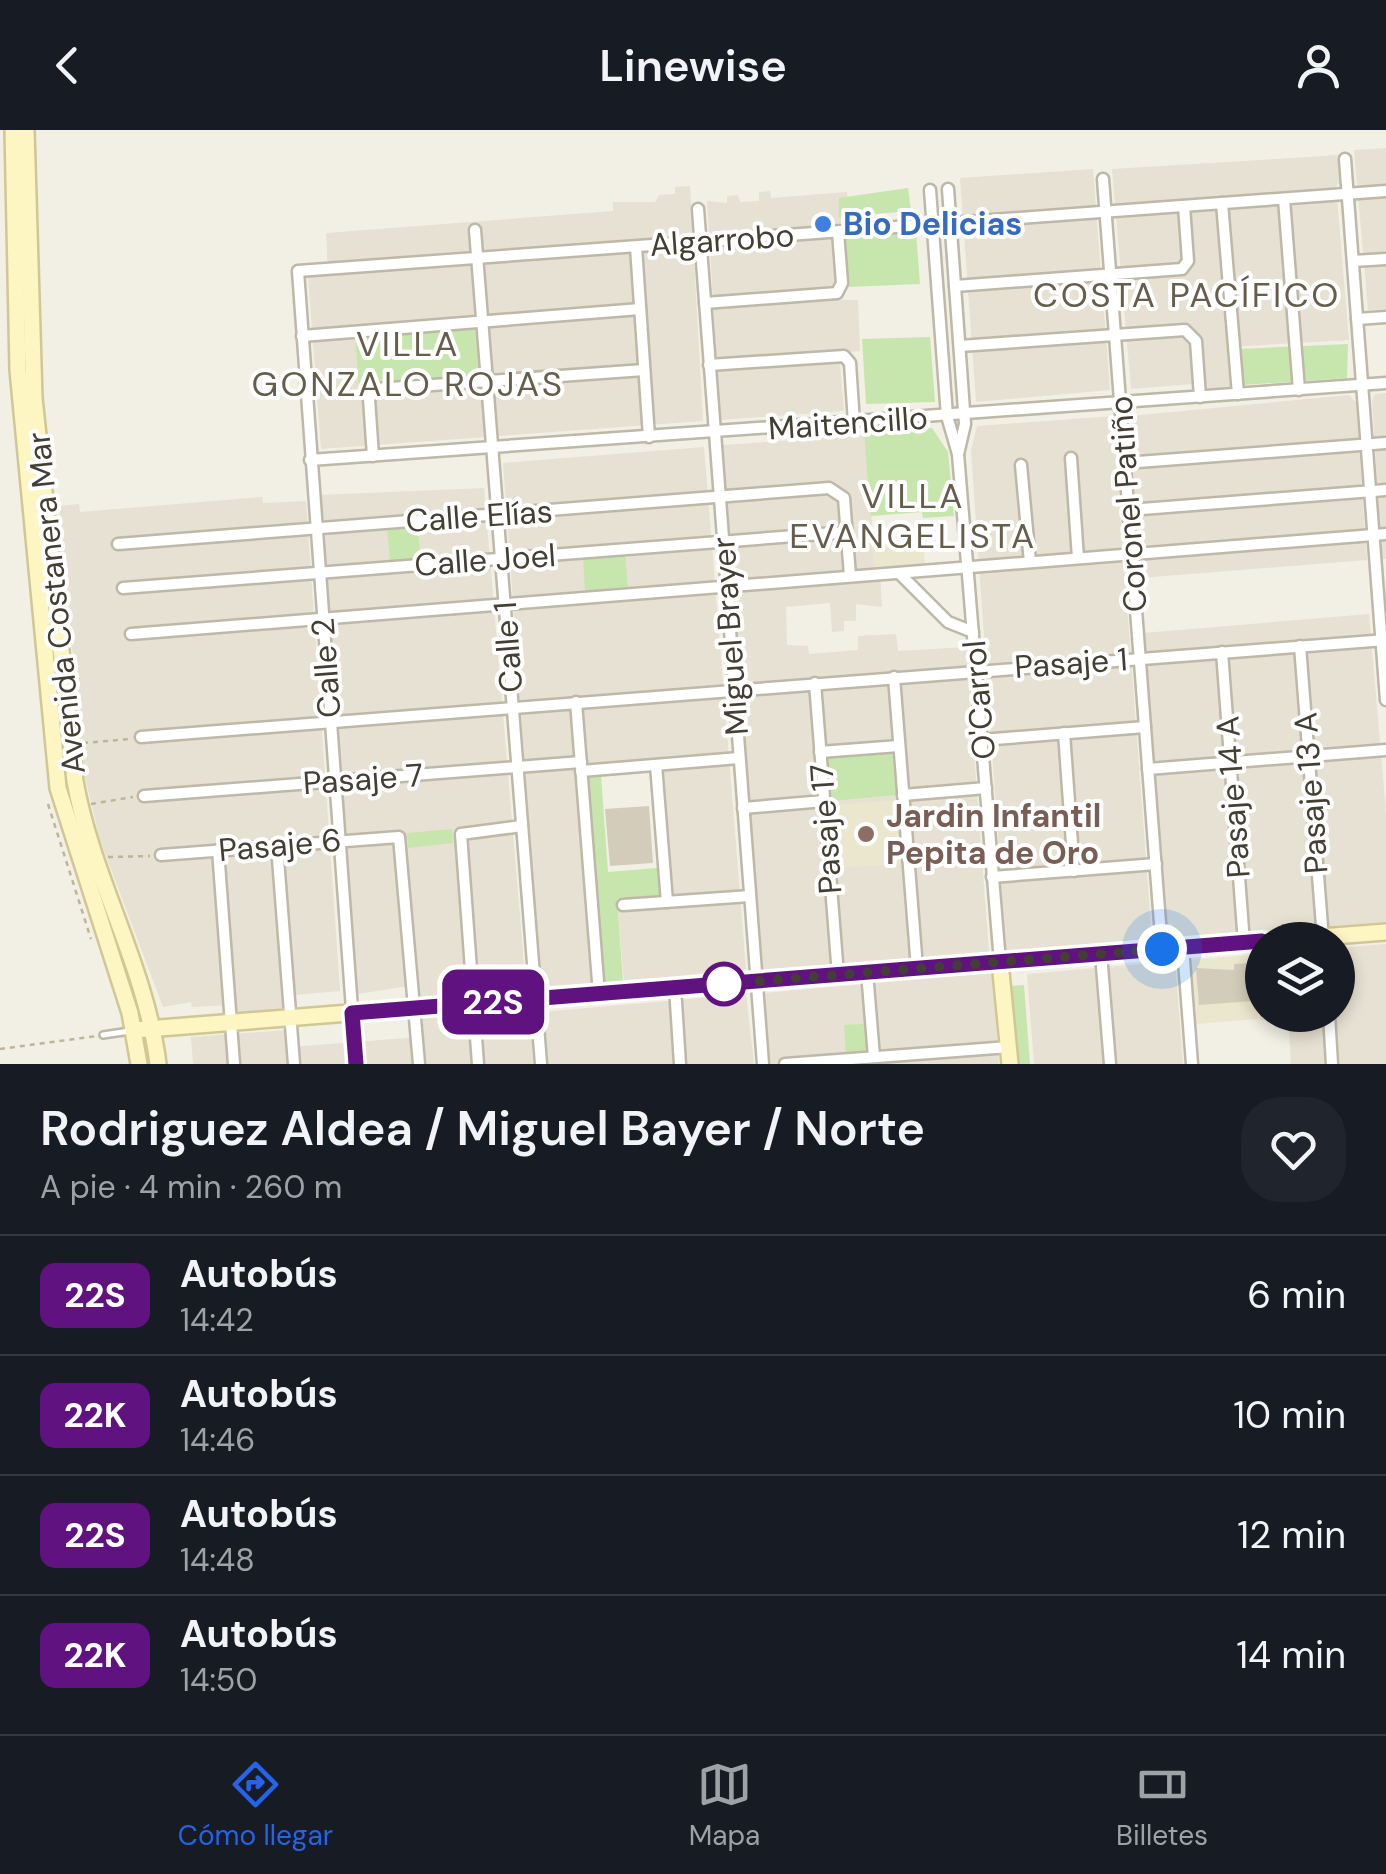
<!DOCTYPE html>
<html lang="es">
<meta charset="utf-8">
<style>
body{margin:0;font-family:"DM Sans",sans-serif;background:#20242c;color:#f1f3f6;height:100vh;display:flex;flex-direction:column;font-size:38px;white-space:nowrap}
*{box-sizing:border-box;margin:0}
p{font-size:32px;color:#9ea1a6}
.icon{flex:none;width:55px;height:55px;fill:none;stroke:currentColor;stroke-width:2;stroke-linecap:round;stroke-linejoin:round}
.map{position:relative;height:934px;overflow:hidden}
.sheet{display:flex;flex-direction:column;background:#171b24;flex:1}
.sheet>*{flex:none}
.badge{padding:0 20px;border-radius:15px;font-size:35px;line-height:65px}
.tools{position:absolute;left:1245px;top:792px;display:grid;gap:20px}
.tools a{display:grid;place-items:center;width:110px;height:110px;border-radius:50%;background:#171b24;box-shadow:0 5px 15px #0003;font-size:50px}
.you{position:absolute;width:50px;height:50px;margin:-25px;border:8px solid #fff;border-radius:50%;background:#1a73e8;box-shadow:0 0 0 15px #1a73e833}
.map>.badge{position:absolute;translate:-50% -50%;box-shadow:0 0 0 5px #fff}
.round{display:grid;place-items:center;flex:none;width:105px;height:105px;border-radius:40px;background:#20242c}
.headline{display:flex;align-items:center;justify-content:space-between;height:170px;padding:0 40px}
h1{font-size:48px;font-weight:600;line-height:75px}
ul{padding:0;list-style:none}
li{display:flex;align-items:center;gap:30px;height:120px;padding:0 40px;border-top:2px solid #363941}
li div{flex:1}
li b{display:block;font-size:38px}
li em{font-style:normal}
li .badge{min-width:110px;font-weight:700;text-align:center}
header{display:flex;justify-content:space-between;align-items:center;height:130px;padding:0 40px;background:#171b24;font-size:45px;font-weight:600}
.menu{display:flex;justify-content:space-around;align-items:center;height:140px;border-top:2px solid #363941;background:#171b24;font-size:28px;color:#9ea1a6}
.menu a{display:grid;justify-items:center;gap:5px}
.menu .on{color:#2563eb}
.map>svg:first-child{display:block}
</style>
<header><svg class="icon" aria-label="back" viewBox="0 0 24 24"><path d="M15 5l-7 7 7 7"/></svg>Linewise<svg class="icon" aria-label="person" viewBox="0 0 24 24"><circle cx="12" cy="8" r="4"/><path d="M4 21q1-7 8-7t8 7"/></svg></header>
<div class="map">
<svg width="1386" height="934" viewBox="0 0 1386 934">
<rect width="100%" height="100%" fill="#f2efe4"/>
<g fill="#e6e1d2">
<polygon points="1386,18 1386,179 1368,180 1354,20"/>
<polygon points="1340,25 1342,50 1336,56 1349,210 1229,217 1230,258 1207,259 1206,253 1131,259 1112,39"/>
<polygon points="1093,39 1110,260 976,272 960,48"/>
<polygon points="690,56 703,291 321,319 308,146 328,144 326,103 613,81 613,72 655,72 659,65 675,64 675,57"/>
<polygon points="770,61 771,68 847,62 849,92 830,94 836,170 858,170 860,221 839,223 844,281 720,290 707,71 727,73 727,66 738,65 740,72 759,71 759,62"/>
<polygon points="1386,263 1386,429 1382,429 1372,271 1375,264"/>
<polygon points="1349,265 1356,272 1367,430 1140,448 1130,286"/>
<polygon points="1113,286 1152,810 1006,822 971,321 977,296"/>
<polygon points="866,305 875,439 880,440 882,477 856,474 856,491 844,491 844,501 832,502 830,473 786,477 787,515 808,516 809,524 858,520 858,506 896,504 898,521 966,517 989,822 763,840 723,315"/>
<polygon points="704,317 746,839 624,852 618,781 672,776 661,632 577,639 592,855 541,859 503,333"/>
<polygon points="484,358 525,846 466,850 466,864 416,869 415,855 358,864 320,365"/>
<polygon points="262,367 263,373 306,371 340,861 284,866 284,879 234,883 233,875 192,877 191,872 163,877 100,710 84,643 59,376 79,374 80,382"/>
<polygon points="1369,484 1386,682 1386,792 1173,807 1172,794 1166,794 1143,503"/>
<polygon points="1386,814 1386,934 1291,934 1288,888 1260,890 1255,825 1262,824 1262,885 1338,885 1338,818"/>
<polygon points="1175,831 1183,934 1034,934 1027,844"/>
<polygon points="992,843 999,934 769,934 763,863"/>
<polygon points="746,864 754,934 547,934 542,882"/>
<polygon points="469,885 471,903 531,897 533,934 193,934 191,907 287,900 290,917 420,907 419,889"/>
</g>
<g fill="#ebe6ce">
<polygon points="923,410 925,437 874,441 872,414"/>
<polygon points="898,670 902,734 835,738 831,675"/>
<polygon points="1253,825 1258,889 1195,894 1190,830"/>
</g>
<g fill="#c7e6ad">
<polygon points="908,58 911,81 839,87 839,68"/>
<polygon points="916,102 920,154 848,157 845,107"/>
<polygon points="475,198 479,249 359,258 355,206"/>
<polygon points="930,207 935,272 866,274 862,209"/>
<polygon points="1348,214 1347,248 1242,255 1240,219"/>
<polygon points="932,298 948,322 954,386 923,388 922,382 871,386 864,304"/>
<polygon points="417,394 421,429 390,432 387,397"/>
<polygon points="625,424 628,459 585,461 583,427"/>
<polygon points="892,621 896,665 832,671 828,627"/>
<polygon points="586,646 601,646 608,742 657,738 660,765 617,769 623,851 603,853"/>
<polygon points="452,699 453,713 408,718 407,703"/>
<polygon points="1024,855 1030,934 1016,934 1010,856"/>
<polygon points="866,894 868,919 864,925 846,926 844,895"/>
</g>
<g fill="#d3ccba">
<polygon points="649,676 653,733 610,736 605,679"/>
<polygon points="1251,833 1253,871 1199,875 1196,838 1234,840 1234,834"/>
</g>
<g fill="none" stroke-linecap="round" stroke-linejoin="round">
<g stroke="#bdb8a7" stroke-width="10">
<polyline id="lane" points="103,905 130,901"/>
</g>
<g stroke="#bdb8a7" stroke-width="15">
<g id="street">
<polyline points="1345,29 1386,570"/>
<polyline points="1103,49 1162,819"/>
<polyline points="948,59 965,294 958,324"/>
<polyline points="930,60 947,286 958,324 1000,832"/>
<polyline points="1284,69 1299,260"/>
<polyline points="1222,73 1238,264"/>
<polyline points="698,79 763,934"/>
<polyline points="475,100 541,934"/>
<polyline points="636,117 649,307"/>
<polyline points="1353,131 1386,129"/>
<polyline points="955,156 1182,139 1188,131 1184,76"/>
<polyline points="705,173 837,163 842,153 838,102"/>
<polyline points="1357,189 1386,187"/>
<polyline points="302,206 640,179"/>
<polyline points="960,216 1185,200 1196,211 1200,267"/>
<polyline points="709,235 844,226 850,233 854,293"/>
<polyline points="373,326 369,269 376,259 644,240"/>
<polyline points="1071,328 1078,428"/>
<polyline points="310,330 1386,253"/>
<polyline points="1125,333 1386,313"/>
<polyline points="1021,335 1030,432"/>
<polyline points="1129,380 1386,360"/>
<polyline points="118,414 829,358 844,368 850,446"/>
<polyline points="899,443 948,492 973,502"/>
<polyline points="123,458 847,402"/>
<polyline points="131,504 1386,404"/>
<polyline points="1300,516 1323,809"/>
<polyline points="1222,522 1244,813"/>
<polyline points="894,547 917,838"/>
<polyline points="815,553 838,845"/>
<polyline points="576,572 599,864"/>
<polyline points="1064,603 1074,741"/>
<polyline points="141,607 1386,510"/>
<polyline points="982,610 1145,597"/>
<polyline points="820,622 899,616"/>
<polyline points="656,635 667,772"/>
<polyline points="1148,639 1386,620"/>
<polyline points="581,641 739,628"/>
<polyline points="903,665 986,658"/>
<polyline points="144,666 581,632"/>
<polyline points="743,678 824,671"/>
<polyline points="277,716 294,934"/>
<polyline points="218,720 234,934"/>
<polyline points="161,725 399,707 419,934"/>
<polyline points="992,747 1156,734"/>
<polyline points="623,775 750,766"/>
<polyline points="1183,818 1192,934"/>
<polyline points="1101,824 1110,934"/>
<polyline points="867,842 874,927"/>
<polyline points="675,857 680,934"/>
<polyline points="1329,885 1332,934"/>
<polyline points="356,934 298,141 1386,61"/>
<polyline points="478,934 461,704 522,696"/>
<polyline points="785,934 1009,917"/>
</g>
</g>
<g stroke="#d1c795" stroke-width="20">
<g id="secondary">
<polyline points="13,0 18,240 58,658 130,883 139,934"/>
<path d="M26,0L34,268L75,651C92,748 146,836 158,934"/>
<polyline points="1281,810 1386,802"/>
<polyline points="1000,832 1010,934"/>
<polyline points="134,900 1262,811"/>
</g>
</g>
<g stroke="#beb598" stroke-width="2.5" stroke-dasharray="5 5" stroke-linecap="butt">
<polyline points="83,613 130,609"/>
<polyline points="48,674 91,809"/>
<polyline points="91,674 133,667"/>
<polyline points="108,727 150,726"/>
<polyline points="0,919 97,906"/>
</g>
<use href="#lane" stroke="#fff" stroke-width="5"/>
<use href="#street" stroke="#fff" stroke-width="10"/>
<use href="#secondary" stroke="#fdf5c2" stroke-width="15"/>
</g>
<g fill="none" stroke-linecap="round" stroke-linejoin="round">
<g stroke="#fff" stroke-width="22">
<polyline id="line" points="356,934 352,883 1262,811"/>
</g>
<use href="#line" stroke="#5f1280" stroke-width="15"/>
<polyline stroke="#443f34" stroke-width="10" stroke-dasharray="0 18" points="724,854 1162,819"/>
</g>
<circle fill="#3f7fe0" stroke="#fff" stroke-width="4" cx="823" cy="94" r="10"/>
<circle fill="#8d6e63" stroke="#fff" stroke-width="4" cx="866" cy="704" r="10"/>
<circle fill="#fff" stroke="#5f1280" stroke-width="5" cx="724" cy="854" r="20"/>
<g text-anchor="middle" stroke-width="8" stroke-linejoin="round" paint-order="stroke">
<g font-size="32" font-weight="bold" fill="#366cbe" stroke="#fff" text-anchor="start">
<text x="843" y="105">Bio Delicias</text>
</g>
<g font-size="32" fill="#443f34" stroke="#fff">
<text transform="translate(722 110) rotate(-4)" y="11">Algarrobo</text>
<text transform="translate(848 293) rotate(-4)" y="11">Maitencillo</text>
<text transform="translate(1128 374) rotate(-94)" y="11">Coronel Patiño</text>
<text transform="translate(479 386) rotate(-4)" y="11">Calle Elías</text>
<text transform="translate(485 430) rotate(-4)" y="11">Calle Joel</text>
<text transform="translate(56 473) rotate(-96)" y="11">Avenida Costanera Mar</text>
<text transform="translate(730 506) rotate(-94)" y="11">Miguel Brayer</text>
<text transform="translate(508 517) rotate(-94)" y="11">Calle 1</text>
<text transform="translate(1071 533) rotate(-4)" y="11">Pasaje 1</text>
<text transform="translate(326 538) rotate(-94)" y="11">Calle 2</text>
<text transform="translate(979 570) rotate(-95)" y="11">O'Carrol</text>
<text transform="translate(363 649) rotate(-4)" y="11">Pasaje 7</text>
<text transform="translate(1311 663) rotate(-94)" y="11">Pasaje 13 A</text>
<text transform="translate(1233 667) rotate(-94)" y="11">Pasaje 14 A</text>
<text transform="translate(826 699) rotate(-94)" y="11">Pasaje 17</text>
<text transform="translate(280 715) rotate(-5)" y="11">Pasaje 6</text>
</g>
<g font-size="32" font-weight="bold" fill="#785e54" stroke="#fff" text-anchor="start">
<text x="886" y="697">Jardin Infantil<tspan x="886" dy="37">Pepita de Oro</tspan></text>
</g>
<g font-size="35" letter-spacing="2.5" fill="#665e4c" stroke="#fff">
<text x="1187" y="177">COSTA PACÍFICO</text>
<text x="408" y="226">VILLA<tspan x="408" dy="40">GONZALO ROJAS</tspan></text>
<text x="913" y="378">VILLA<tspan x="913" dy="40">EVANGELISTA</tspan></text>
</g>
</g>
</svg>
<div class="tools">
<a><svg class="icon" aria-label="layers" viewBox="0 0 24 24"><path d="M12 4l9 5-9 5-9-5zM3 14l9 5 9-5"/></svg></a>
</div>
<div class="you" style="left:1162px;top:819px"></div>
<b class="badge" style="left:493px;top:872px;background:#5f1280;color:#fff">22S</b>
</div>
<section class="sheet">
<div class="headline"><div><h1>Rodriguez Aldea / Miguel Bayer / Norte</h1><p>A pie · 4 min · 260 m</p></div><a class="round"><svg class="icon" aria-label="heart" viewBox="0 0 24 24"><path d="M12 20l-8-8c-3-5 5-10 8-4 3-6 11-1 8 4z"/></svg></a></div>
<ul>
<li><span class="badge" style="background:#5f1280;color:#fff">22S</span><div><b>Autobús</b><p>14:42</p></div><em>6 min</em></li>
<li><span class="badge" style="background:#5f1280;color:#fff">22K</span><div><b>Autobús</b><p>14:46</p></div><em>10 min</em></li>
<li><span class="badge" style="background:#5f1280;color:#fff">22S</span><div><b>Autobús</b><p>14:48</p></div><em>12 min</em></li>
<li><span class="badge" style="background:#5f1280;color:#fff">22K</span><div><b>Autobús</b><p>14:50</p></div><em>14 min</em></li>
</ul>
</section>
<nav class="menu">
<a class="on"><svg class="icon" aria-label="directions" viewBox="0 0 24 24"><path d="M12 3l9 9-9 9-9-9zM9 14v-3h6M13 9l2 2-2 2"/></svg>Cómo llegar</a>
<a><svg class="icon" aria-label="map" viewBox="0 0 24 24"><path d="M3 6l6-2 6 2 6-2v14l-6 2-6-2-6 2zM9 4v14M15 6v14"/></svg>Mapa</a>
<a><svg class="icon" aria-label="tickets" viewBox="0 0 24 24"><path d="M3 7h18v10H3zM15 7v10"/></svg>Billetes</a>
</nav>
